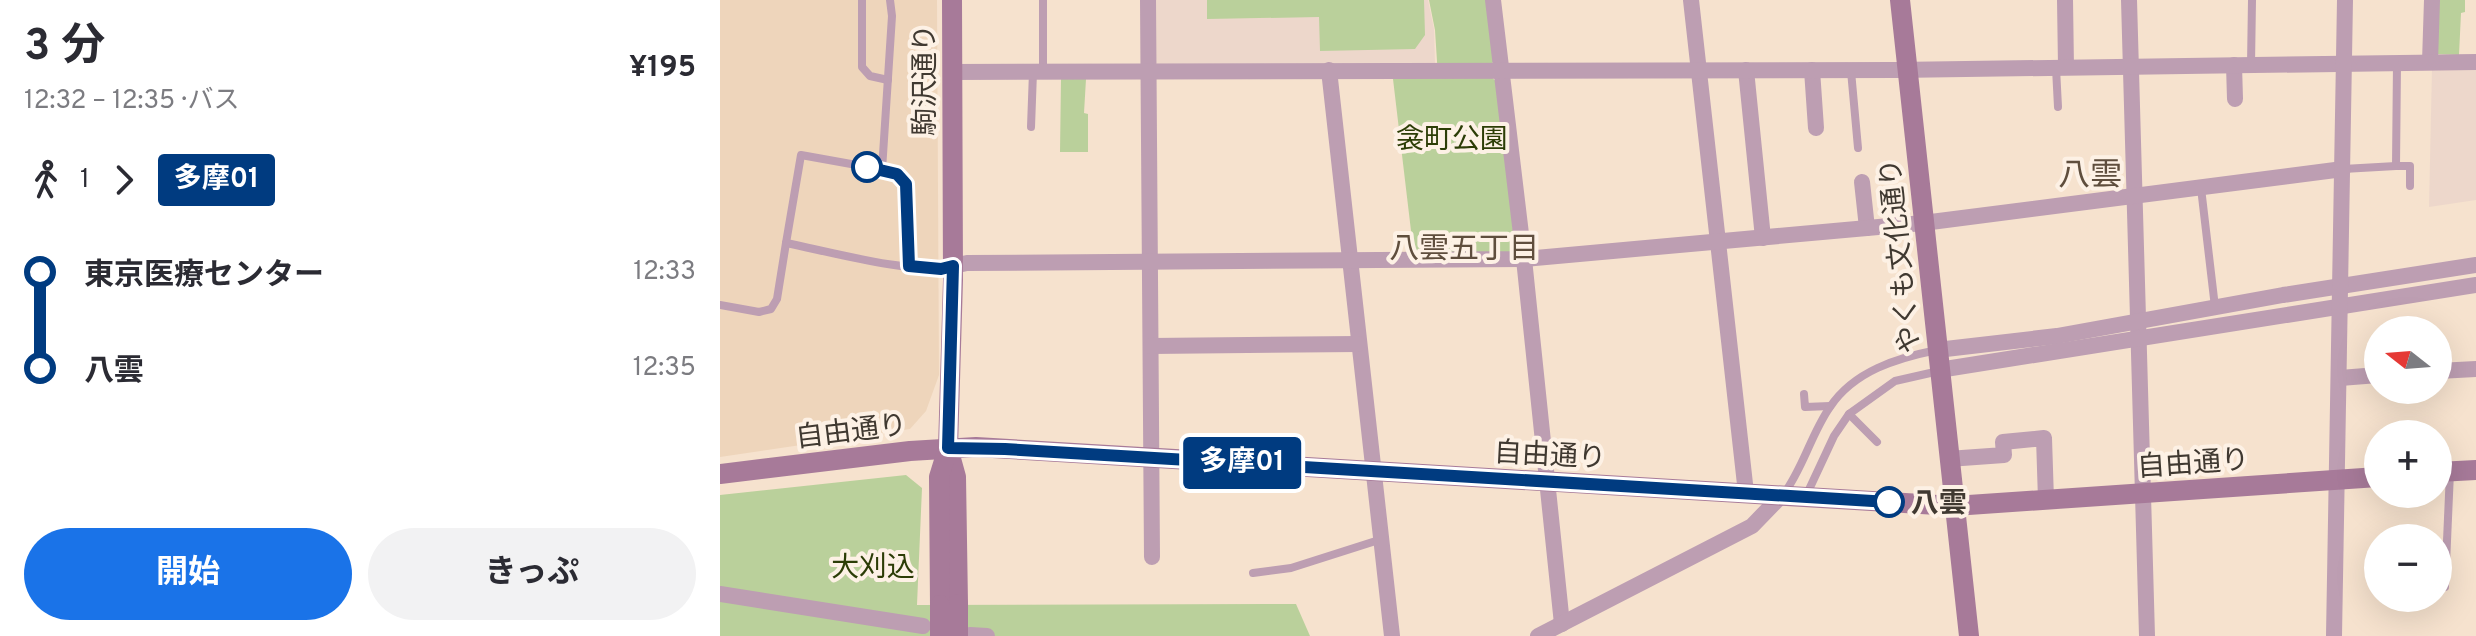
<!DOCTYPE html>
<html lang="ja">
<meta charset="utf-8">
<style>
body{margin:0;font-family:Overpass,"Noto Sans JP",sans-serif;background:#f2f2f3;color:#2b2b33;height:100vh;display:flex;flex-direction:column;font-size:30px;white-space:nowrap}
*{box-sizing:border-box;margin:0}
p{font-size:26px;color:#7c7c81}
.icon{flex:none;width:44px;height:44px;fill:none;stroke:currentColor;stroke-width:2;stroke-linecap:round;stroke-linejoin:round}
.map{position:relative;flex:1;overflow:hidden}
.details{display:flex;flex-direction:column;background:#fff;width:720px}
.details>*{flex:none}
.badge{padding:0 16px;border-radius:6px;font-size:28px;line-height:52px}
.needle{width:52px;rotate:287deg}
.tools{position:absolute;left:1644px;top:316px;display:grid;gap:16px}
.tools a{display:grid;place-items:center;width:88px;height:88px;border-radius:50%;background:#fff;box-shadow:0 8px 32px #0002;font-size:40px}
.map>.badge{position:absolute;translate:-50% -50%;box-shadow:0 0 0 4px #fff}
.legs{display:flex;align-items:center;gap:12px;height:88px;padding:0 24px;font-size:26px}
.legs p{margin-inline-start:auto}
.summary{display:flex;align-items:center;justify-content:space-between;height:136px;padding:0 24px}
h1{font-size:44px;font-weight:700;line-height:60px}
.action{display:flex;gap:16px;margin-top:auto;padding:16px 24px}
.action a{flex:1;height:92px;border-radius:48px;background:#1a73e8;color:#fff;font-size:32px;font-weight:700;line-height:92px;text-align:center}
.action a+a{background:#f2f2f3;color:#2b2b33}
ul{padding:0 24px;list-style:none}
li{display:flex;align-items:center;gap:28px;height:96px;font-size:30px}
li i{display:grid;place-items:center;width:12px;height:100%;margin:0 10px;background:currentColor}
li i::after{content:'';width:20px;height:20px;margin:-10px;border:6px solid;border-radius:50%;background:#fff}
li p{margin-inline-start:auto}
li:first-child i{background:linear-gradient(#0000 50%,currentColor 0)}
li:last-child i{background:linear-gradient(currentColor 50%,#0000 0)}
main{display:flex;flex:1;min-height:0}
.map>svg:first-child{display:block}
</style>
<main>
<section class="details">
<div class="summary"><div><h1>3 分</h1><p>12:32 – 12:35 · バス</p></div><b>¥195</b></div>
<div class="legs"><svg class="icon" aria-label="walk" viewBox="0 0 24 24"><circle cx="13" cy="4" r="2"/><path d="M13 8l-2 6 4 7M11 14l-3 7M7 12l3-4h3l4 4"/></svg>1<svg class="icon" aria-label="forward" viewBox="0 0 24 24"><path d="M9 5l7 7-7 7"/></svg><b class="badge" style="background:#003b80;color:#fff">多摩01</b></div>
<ul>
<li><i style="color:#003b80"></i><b>東京医療センター</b><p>12:33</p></li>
<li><i style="color:#003b80"></i><b>八雲</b><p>12:35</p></li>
</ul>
<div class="action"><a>開始</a><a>きっぷ</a></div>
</section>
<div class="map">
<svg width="1756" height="636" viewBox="0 0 1756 636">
<rect width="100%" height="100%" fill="#f6e2ce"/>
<polygon fill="#eed5bb" points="0,0 217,0 219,375 206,411 190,429 0,457"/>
<g fill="#edd7cb">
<polygon points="433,0 708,0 714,29 715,64 439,66 434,61"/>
<polygon points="1756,67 1756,200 1709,207 1712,68"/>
</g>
<g fill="#bad09b">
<polygon points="487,0 704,0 705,35 695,49 600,51 599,17 487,19"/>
<polygon points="709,0 767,0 774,60 770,67 770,76 778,83 795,249 791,256 694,256 673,79 718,77 715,30"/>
<polygon points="1716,0 1745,0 1745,12 1741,13 1739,55 1715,54"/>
<polygon points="341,79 366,79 364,113 368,114 368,152 340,152"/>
<polygon points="186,475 202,488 197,605 576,604 590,636 0,636 0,495"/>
</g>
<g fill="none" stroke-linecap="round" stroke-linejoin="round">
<g stroke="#bd9eb2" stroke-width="8">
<polyline points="142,0 142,67 150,76 168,80"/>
<polyline points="1531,65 1532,0"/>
<polyline points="1336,68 1338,107"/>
<polyline points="1131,71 1138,148"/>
<polyline points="323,72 323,0"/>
<polyline points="311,127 313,72"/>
<polyline points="1676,166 1690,166 1690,186"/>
<polyline points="1623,169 1676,166 1677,63"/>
<polyline points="162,170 172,16 170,0"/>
<polyline points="1481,188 1495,307"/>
<path d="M189,266L187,188L182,178L170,171L81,155L66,243C107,251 193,275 230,266"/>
<polyline points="0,305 39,312 51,309 57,299 66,243"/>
<polyline points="1084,394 1085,407 1110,406"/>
<polyline points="1129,414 1157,442"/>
<path d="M1063,495C1083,469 1091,434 1110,407C1134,371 1177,358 1217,350"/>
<polyline points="1086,496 1114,436 1129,414 1175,381 1219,371"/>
<polyline points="533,573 571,568 662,539"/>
<polyline points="1725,587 1730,472"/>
</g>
<g stroke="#bd9eb2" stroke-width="16">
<polyline points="428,0 432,557"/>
<polyline points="773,0 804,259 842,624"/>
<polyline points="971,0 1026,493"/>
<polyline points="1345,0 1346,67"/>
<polyline points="1409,0 1427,636"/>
<polyline points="1710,62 1712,0"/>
<polyline points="1514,65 1515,99"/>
<polyline points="609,70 672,636"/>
<polyline points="1026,70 1043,238"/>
<polyline points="1092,70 1096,128"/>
<polyline points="232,72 1177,70 1756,62"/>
<polyline points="1142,182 1147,228"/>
<polyline points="233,266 247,263 804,259 1203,223 1623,169"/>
<polyline points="431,346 638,344"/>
<polyline points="1217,350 1337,336 1563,295 1756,265"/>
<polyline points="1219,370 1756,285"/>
<polyline points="1718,371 1756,369"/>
<polyline points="1620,378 1658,375"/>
<polyline points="1228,459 1284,455 1283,442 1324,438 1326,500"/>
<polyline points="0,594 203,626"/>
<polyline points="250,635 267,636"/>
<polyline points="818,636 1032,526 1062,495"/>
<polyline points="1614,636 1625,0"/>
</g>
<g stroke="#a77a99" stroke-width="20">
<polyline points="1180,0 1249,636"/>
<polyline points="228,448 236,477 238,604"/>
<polyline points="1718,472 1756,470"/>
<polyline points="0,474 190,451 256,447 1234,506 1658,477"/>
<polyline points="220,605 219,477 228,448 233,280 232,0"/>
</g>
<g stroke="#a77a99" stroke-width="20">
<polyline points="238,604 238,636"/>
<polyline points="220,605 220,636"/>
</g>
</g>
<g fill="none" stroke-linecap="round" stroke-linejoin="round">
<g stroke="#fff" stroke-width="18">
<polyline id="line-1" points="147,167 177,174 186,184 189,266 221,269 233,266 228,448 285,449 1169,502"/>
</g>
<use href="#line-1" stroke="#003b80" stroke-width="12"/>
</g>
<g fill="#fff" stroke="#003b80" stroke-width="4">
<circle cx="147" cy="167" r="14"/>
<circle cx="1169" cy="502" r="14"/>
</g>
<g text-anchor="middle" stroke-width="8" stroke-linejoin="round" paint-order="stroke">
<g font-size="28" fill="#403931" stroke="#fdf1e5">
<text transform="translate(204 80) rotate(-90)" y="10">駒沢通り</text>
<text transform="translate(1179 256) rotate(-96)" y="10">やくも文化通り</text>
<text transform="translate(131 430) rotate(-7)" y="10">自由通り</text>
<text transform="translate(830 454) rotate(3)" y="10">自由通り</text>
<text transform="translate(1473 462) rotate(-4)" y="10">自由通り</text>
</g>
<g font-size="28" fill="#2c3d06" stroke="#fdf1e5">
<text x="732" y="148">衾町公園</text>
<text x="153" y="576">大刈込</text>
</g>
<g font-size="28" font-weight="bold" fill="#403931" stroke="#fdf1e5" text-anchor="start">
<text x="1191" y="512">八雲</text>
</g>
<g font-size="30" fill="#5f4e3d" stroke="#fdf1e5">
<text x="744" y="258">八雲五丁目</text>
</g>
<g font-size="32" fill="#5f4e3d" stroke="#fdf1e5">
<text x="1370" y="185">八雲</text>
</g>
</g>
</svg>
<div class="tools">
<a><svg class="needle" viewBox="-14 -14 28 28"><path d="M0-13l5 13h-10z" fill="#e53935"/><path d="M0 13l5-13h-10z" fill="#7c7c81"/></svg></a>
<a>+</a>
<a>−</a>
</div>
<b class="badge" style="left:522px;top:463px;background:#003b80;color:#fff">多摩01</b>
</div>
</main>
